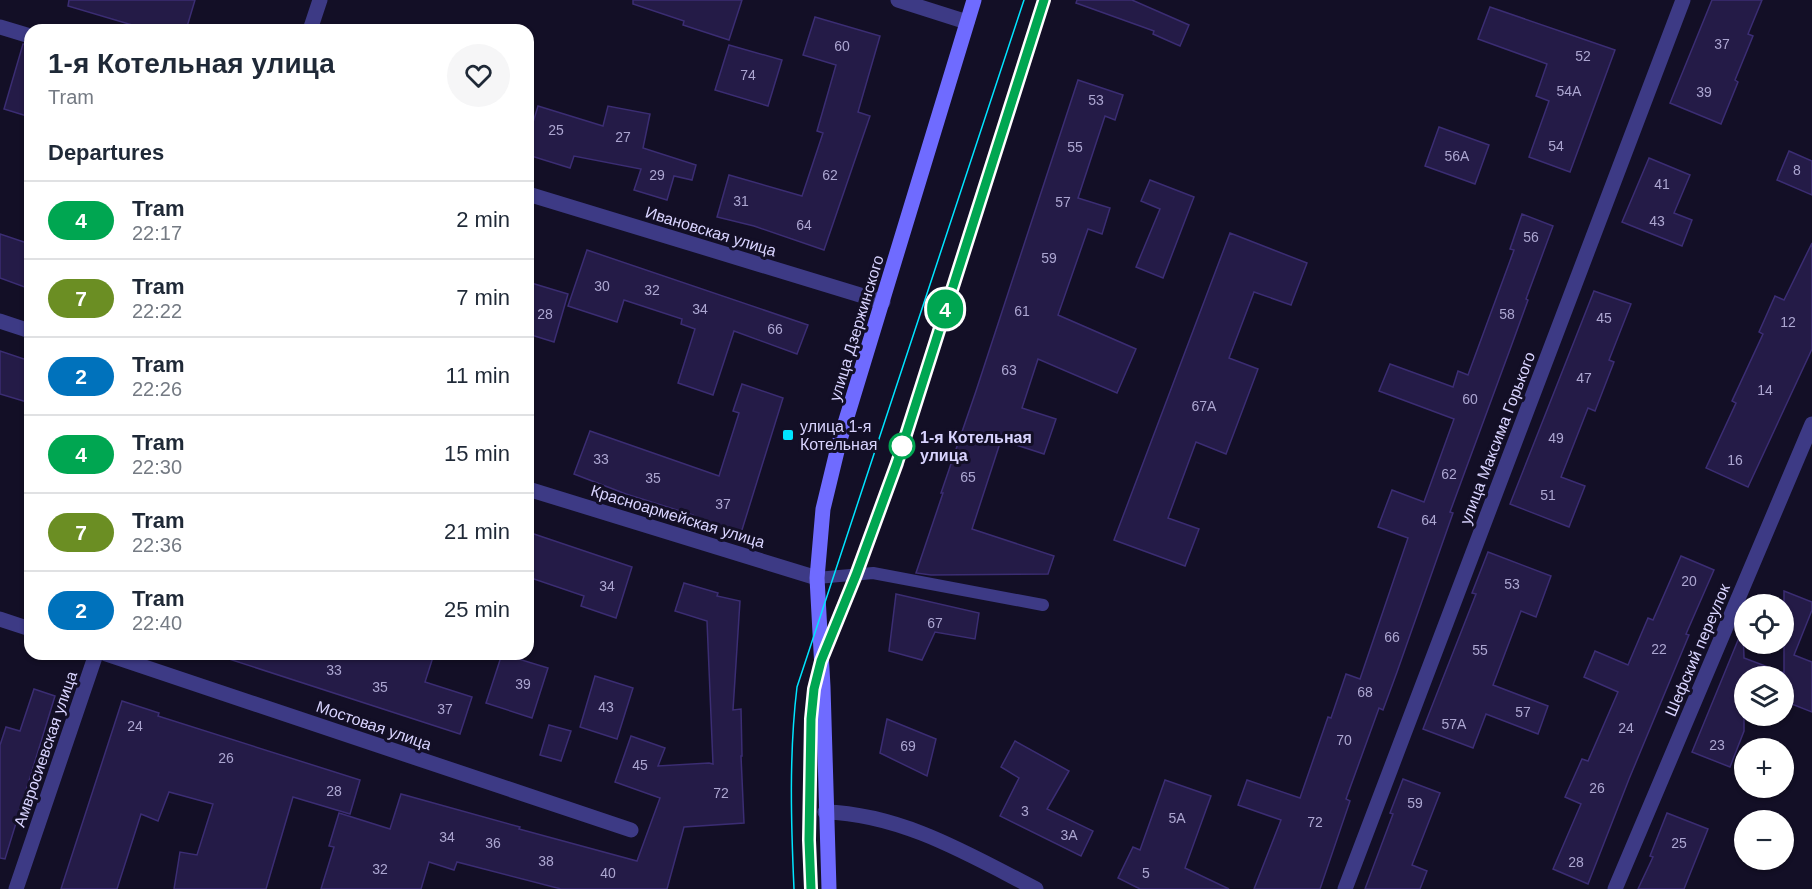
<!DOCTYPE html>
<meta charset="utf-8">
<style>
body{margin:0;font-family:Helvetica,sans-serif;background:#f6f6f7;color:#1f2937;height:100vh;display:flex;flex-direction:column;font-size:22px;white-space:nowrap}
*{box-sizing:border-box;margin:0}
p{font-size:20px;color:#747a83}
.icon{flex:none;width:33px;height:33px;fill:none;stroke:currentColor;stroke-width:2;stroke-linecap:round;stroke-linejoin:round}
.map{position:relative;flex:1;overflow:hidden}
.side{position:absolute;left:24px;top:24px;width:510px;height:636px;display:flex;flex-direction:column;background:#fff;border-radius:18px;box-shadow:0 2px 4px #0004}
.side>*{flex:none}
.badge{padding:0 12px;border-radius:20px;font-size:21px;line-height:39px}
.fabs{position:absolute;left:1734px;top:594px;display:grid;gap:12px}
.fabs a{display:grid;place-items:center;width:60px;height:60px;border-radius:50%;background:#fff;box-shadow:0 2px 4px #0004;font-size:30px}
.map>.badge{position:absolute;translate:-50% -50%;box-shadow:0 0 0 3px #fff}
h2{padding:0 24px;font-size:22px;line-height:54px}
.round{display:grid;place-items:center;flex:none;width:63px;height:63px;border-radius:32px;background:#f6f6f7}
.head{display:flex;align-items:center;justify-content:space-between;height:102px;padding:0 24px}
h1{font-size:28px;font-weight:800;line-height:45px}
ul{padding:0;list-style:none}
li{display:flex;align-items:center;gap:18px;height:78px;padding:0 24px;border-top:2px solid #e0e1e3}
li div{flex:1}
li b{display:block;font-size:22px}
li em{font-style:normal}
li .badge{min-width:66px;font-weight:700;text-align:center}
.map>svg:first-child{display:block}
</style>
<div class="map">
<svg width="1812" height="889" viewBox="0 0 1812 889">
<rect width="100%" height="100%" fill="#130f26"/>
<g fill="#241b47" stroke="#3b2d73" stroke-width="1.5">
<polygon points="69,0 195,0 186,30 149,30 68,6"/>
<polygon points="633,0 742,0 729,40 683,25 684,21 633,4"/>
<polygon points="1077,0 1132,0 1189,25 1180,46 1153,34 1154,31 1076,3"/>
<polygon points="1712,0 1762,0 1748,34 1753,36 1735,80 1738,82 1721,124 1670,103"/>
<polygon points="1490,7 1615,50 1570,172 1529,157 1549,101 1536,96 1547,64 1478,39"/>
<polygon points="815,17 880,36 858,112 870,116 824,250 754,226 717,217 729,175 802,196 823,133 817,131 836,65 803,55"/>
<polygon points="23,44 30,45 30,117 4,109"/>
<polygon points="729,45 782,60 768,106 715,90"/>
<polygon points="1078,80 1123,95 1115,120 1105,116 1078,198 1110,208 1102,234 1088,229 1058,315 1136,349 1117,393 1038,359 1022,408 1056,419 1044,454 1001,440 972,529 1054,556 1048,574 931,575 916,573 943,493 941,493 976,391"/>
<polygon points="538,106 603,126 608,106 650,114 643,148 696,165 692,180 674,176 667,200 634,190 641,169 574,156 570,168 528,155 528,139"/>
<polygon points="1439,127 1489,145 1475,184 1425,166"/>
<polygon points="1789,151 1812,161 1812,195 1777,180"/>
<polygon points="1649,158 1690,175 1674,213 1692,220 1682,246 1622,222"/>
<polygon points="1150,180 1194,197 1163,278 1136,267 1160,209 1141,201"/>
<polygon points="1522,214 1553,226 1526,299 1528,300 1512,344 1450,512 1453,513 1397,672 1383,710 1379,708 1346,799 1350,801 1320,889 1254,889 1281,820 1238,805 1247,780 1300,798 1328,717 1331,718 1346,674 1360,679 1408,538 1378,527 1392,490 1424,502 1454,419 1379,391 1390,364 1453,387 1458,371 1468,375 1514,250 1510,249"/>
<polygon points="1230,233 1307,263 1291,305 1254,292 1229,358 1258,369 1226,454 1196,442 1168,518 1199,529 1185,566 1114,540"/>
<polygon points="0,234 30,244 30,289 0,278"/>
<polygon points="1812,243 1812,349 1748,487 1706,468 1736,403 1732,401 1763,334 1759,332 1775,296 1784,300"/>
<polygon points="587,250 808,325 797,354 734,331 713,395 678,383 695,329 681,324 682,319 624,300 617,322 568,306"/>
<polygon points="528,282 568,294 554,342 528,334"/>
<polygon points="1594,291 1631,304 1609,360 1614,362 1595,411 1588,408 1561,477 1585,486 1569,527 1510,504"/>
<polygon points="0,351 30,361 30,403 0,394"/>
<polygon points="742,384 783,398 741,533 692,518 693,515 626,494 574,474 590,431 719,476 739,413 733,411"/>
<polygon points="528,532 632,567 616,618 581,606 584,596 528,577"/>
<polygon points="1488,552 1551,576 1536,617 1521,611 1493,685 1548,706 1538,734 1486,714 1473,748 1423,729 1476,594 1472,593"/>
<polygon points="1681,556 1714,570 1686,634 1689,635 1629,779 1588,884 1553,869 1581,804 1565,797 1582,759 1588,761 1618,692 1584,677 1595,651 1628,665 1648,618 1653,620"/>
<polygon points="684,583 718,593 717,596 740,601 733,710 741,709 742,756 741,756 744,823 684,827 667,889 561,889 457,862 454,870 429,862 421,889 321,889 334,847 329,846 339,813 390,829 401,794 520,827 519,829 637,861 660,798 615,782 631,736 665,748 658,766 709,763 713,764 707,621 675,611"/>
<polygon points="1784,591 1812,602 1812,610 1794,655 1812,662 1812,712 1784,701 1784,676 1744,676 1744,731 1730,767 1692,752 1743,628 1744,658 1784,673"/>
<polygon points="896,594 979,613 975,639 935,632 922,660 889,651"/>
<polygon points="227,654 434,654 425,682 472,697 460,734 226,658"/>
<polygon points="502,654 548,668 532,718 486,703"/>
<polygon points="595,676 633,688 617,739 580,727"/>
<polygon points="34,689 55,696 5,859 0,858 0,745 6,727 20,731"/>
<polygon points="122,701 159,713 158,716 360,780 350,814 293,797 266,889 174,889 180,852 197,855 213,804 169,792 158,821 141,814 117,889 61,889"/>
<polygon points="887,719 936,739 927,776 880,753"/>
<polygon points="549,725 571,731 561,761 540,755"/>
<polygon points="1015,741 1069,771 1047,809 1093,831 1081,856 1000,816 1019,778 1001,767"/>
<polygon points="1403,779 1440,793 1412,865 1427,871 1420,889 1365,889 1393,814 1390,813"/>
<polygon points="1165,780 1211,796 1185,868 1229,889 1140,889 1118,878 1133,847 1140,850"/>
<polygon points="1667,813 1708,829 1684,889 1638,889 1653,857 1650,856"/>
</g>
<g fill="none" stroke-linecap="round" stroke-linejoin="round">
<polyline stroke="#3d3a85" stroke-width="12" points="817,578 873,573 1043,605"/>
<g stroke="#3d3a85" stroke-width="15">
<polyline points="898,0 967,22"/>
<polyline points="0,27 30,36"/>
<polyline points="310,30 320,0"/>
<polyline points="528,194 883,302"/>
<polyline points="0,321 30,331"/>
<polyline points="528,489 817,578"/>
<polyline points="0,619 30,629"/>
<polyline points="106,654 631,830"/>
<polyline points="16,889 96,654"/>
<polyline points="1345,889 1683,0"/>
<polyline points="1615,889 1812,424"/>
</g>
<path stroke="#3d3a85" stroke-width="15" d="M825,812C902,814 970,855 1036,889"/>
<polyline stroke="#6f6bff" stroke-width="15" points="829,889 823,687 817,578 823,509 839,443 974,0"/>
<g stroke="#00e5ff" stroke-width="1.5">
<path d="M794,889C791,822 789,753 797,687L1024,0"/>
<polyline points="811,889 809,840 811,719 814,689 821,661 856,575 897,463 1044,0"/>
</g>
</g>
<g fill="none" stroke-linecap="round" stroke-linejoin="round">
<g stroke="#fff" stroke-width="14">
<polyline id="line" points="811,889 809,840 811,719 814,689 821,661 856,575 897,463 1044,0"/>
</g>
<use href="#line" stroke="#00a651" stroke-width="9"/>
</g>
<rect fill="#00e5ff" stroke="#130f26" stroke-width="2" x="782" y="429" width="12" height="12" rx="3"/>
<circle fill="#fff" stroke="#00a651" stroke-width="3" cx="902" cy="446" r="12"/>
<g text-anchor="middle" stroke-width="6" stroke-linejoin="round" paint-order="stroke">
<g font-size="14" fill="#aca6d1">
<text x="1722" y="49">37</text>
<text x="842" y="51">60</text>
<text x="1583" y="61">52</text>
<text x="748" y="80">74</text>
<text x="1569" y="96">54А</text>
<text x="1704" y="97">39</text>
<text x="1096" y="105">53</text>
<text x="556" y="135">25</text>
<text x="623" y="142">27</text>
<text x="1556" y="151">54</text>
<text x="1075" y="152">55</text>
<text x="1457" y="161">56А</text>
<text x="1797" y="175">8</text>
<text x="657" y="180">29</text>
<text x="830" y="180">62</text>
<text x="1662" y="189">41</text>
<text x="741" y="206">31</text>
<text x="1063" y="207">57</text>
<text x="1657" y="226">43</text>
<text x="804" y="230">64</text>
<text x="1531" y="242">56</text>
<text x="1049" y="263">59</text>
<text x="602" y="291">30</text>
<text x="652" y="295">32</text>
<text x="700" y="314">34</text>
<text x="1022" y="316">61</text>
<text x="545" y="319">28</text>
<text x="1507" y="319">58</text>
<text x="1604" y="323">45</text>
<text x="1788" y="327">12</text>
<text x="775" y="334">66</text>
<text x="1009" y="375">63</text>
<text x="1584" y="383">47</text>
<text x="1765" y="395">14</text>
<text x="1470" y="404">60</text>
<text x="1204" y="411">67А</text>
<text x="1556" y="443">49</text>
<text x="601" y="464">33</text>
<text x="1735" y="465">16</text>
<text x="1449" y="479">62</text>
<text x="968" y="482">65</text>
<text x="653" y="483">35</text>
<text x="1548" y="500">51</text>
<text x="723" y="509">37</text>
<text x="1429" y="525">64</text>
<text x="1689" y="586">20</text>
<text x="1512" y="589">53</text>
<text x="607" y="591">34</text>
<text x="935" y="628">67</text>
<text x="1392" y="642">66</text>
<text x="1659" y="654">22</text>
<text x="1480" y="655">55</text>
<text x="334" y="675">33</text>
<text x="523" y="689">39</text>
<text x="380" y="692">35</text>
<text x="1365" y="697">68</text>
<text x="606" y="712">43</text>
<text x="445" y="714">37</text>
<text x="1523" y="717">57</text>
<text x="1454" y="729">57А</text>
<text x="135" y="731">24</text>
<text x="1626" y="733">24</text>
<text x="1344" y="745">70</text>
<text x="1717" y="750">23</text>
<text x="908" y="751">69</text>
<text x="226" y="763">26</text>
<text x="640" y="770">45</text>
<text x="1597" y="793">26</text>
<text x="334" y="796">28</text>
<text x="721" y="798">72</text>
<text x="1415" y="808">59</text>
<text x="1025" y="816">3</text>
<text x="1177" y="823">5А</text>
<text x="1315" y="827">72</text>
<text x="1069" y="840">3А</text>
<text x="447" y="842">34</text>
<text x="493" y="848">36</text>
<text x="1679" y="848">25</text>
<text x="546" y="866">38</text>
<text x="1576" y="867">28</text>
<text x="380" y="874">32</text>
<text x="608" y="878">40</text>
<text x="1146" y="878">5</text>
</g>
<g font-size="16" fill="#d9d4ff" stroke="#130f26">
<text transform="translate(711 231) rotate(17)" y="6">Ивановская улица</text>
<text transform="translate(856 328) rotate(-73)" y="6">улица Дзержинского</text>
<text transform="translate(1497 438) rotate(-69)" y="6">улица Максима Горького</text>
<text transform="translate(678 516) rotate(17)" y="6">Красноармейская улица</text>
<text transform="translate(1697 650) rotate(-67)" y="6">Шефский переулок</text>
<text transform="translate(374 725) rotate(19)" y="6">Мостовая улица</text>
<text transform="translate(45 749) rotate(-71)" y="6">Амвросиевская улица</text>
</g>
<g font-size="16" fill="#d9d4ff" stroke="#130f26" text-anchor="start">
<text x="800" y="432">улица 1-я<tspan x="800" dy="18">Котельная</tspan></text>
</g>
<g font-size="16" font-weight="bold" fill="#d9d4ff" stroke="#130f26" text-anchor="start">
<text x="920" y="443">1-я Котельная<tspan x="920" dy="18">улица</tspan></text>
</g>
</g>
</svg>
<div class="fabs">
<a><svg class="icon" aria-label="locate" viewBox="0 0 24 24"><circle cx="12" cy="12" r="6"/><path d="M12 2v4M12 18v4M2 12h4M18 12h4"/></svg></a>
<a><svg class="icon" aria-label="layers" viewBox="0 0 24 24"><path d="M12 4l9 5-9 5-9-5zM3 14l9 5 9-5"/></svg></a>
<a>+</a>
<a>−</a>
</div>
<b class="badge" style="left:945px;top:309px;background:#00a651;color:#fff">4</b>
<section class="side">
<div class="head"><div><h1>1-я Котельная улица</h1><p>Tram</p></div><a class="round"><svg class="icon" aria-label="heart" viewBox="0 0 24 24"><path d="M12 20l-8-8c-3-5 5-10 8-4 3-6 11-1 8 4z"/></svg></a></div>
<h2>Departures</h2>
<ul>
<li><span class="badge" style="background:#00a651;color:#fff">4</span><div><b>Tram</b><p>22:17</p></div><em>2 min</em></li>
<li><span class="badge" style="background:#6b8e23;color:#fff">7</span><div><b>Tram</b><p>22:22</p></div><em>7 min</em></li>
<li><span class="badge" style="background:#0072bc;color:#fff">2</span><div><b>Tram</b><p>22:26</p></div><em>11 min</em></li>
<li><span class="badge" style="background:#00a651;color:#fff">4</span><div><b>Tram</b><p>22:30</p></div><em>15 min</em></li>
<li><span class="badge" style="background:#6b8e23;color:#fff">7</span><div><b>Tram</b><p>22:36</p></div><em>21 min</em></li>
<li><span class="badge" style="background:#0072bc;color:#fff">2</span><div><b>Tram</b><p>22:40</p></div><em>25 min</em></li>
</ul>
</section>
</div>
